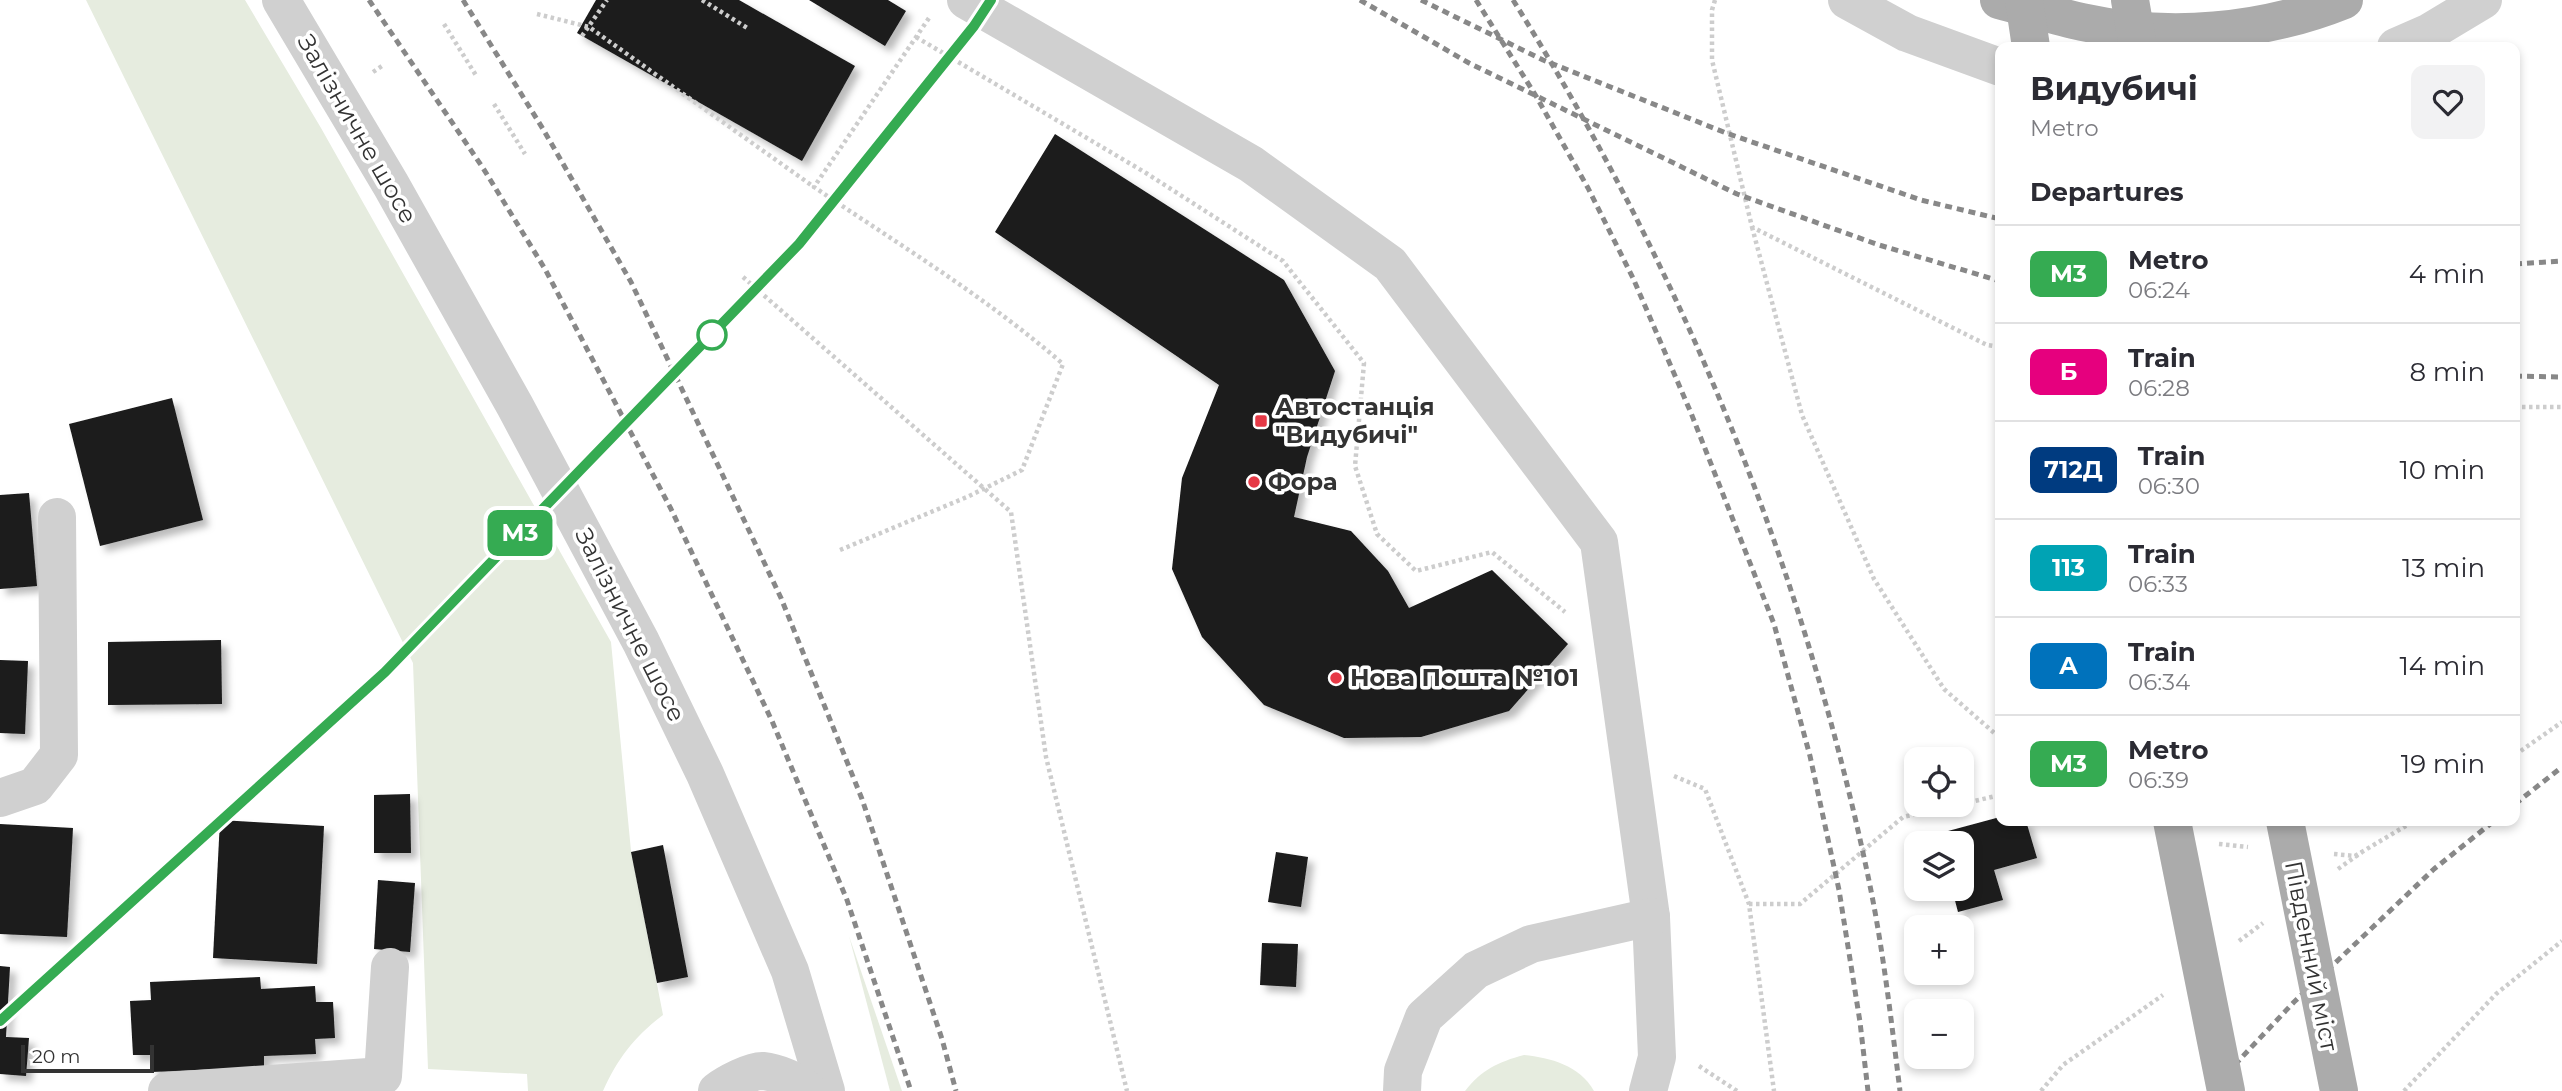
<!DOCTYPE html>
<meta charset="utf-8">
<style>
body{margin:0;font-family:Montserrat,sans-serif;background:#f2f2f3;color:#2b2b33;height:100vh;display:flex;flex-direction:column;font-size:26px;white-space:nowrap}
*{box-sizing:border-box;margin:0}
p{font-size:23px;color:#7c7c81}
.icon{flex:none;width:38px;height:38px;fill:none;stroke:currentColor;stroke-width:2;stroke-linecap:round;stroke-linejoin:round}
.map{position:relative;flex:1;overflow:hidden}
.details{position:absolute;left:1995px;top:42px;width:525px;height:784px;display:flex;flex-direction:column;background:#fff;border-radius:14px;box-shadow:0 4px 10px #0003}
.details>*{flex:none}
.badge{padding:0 14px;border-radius:10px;font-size:24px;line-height:46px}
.controls{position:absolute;left:1904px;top:747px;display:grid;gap:14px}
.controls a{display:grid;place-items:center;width:70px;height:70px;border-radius:14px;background:#fff;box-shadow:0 4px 10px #0003;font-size:35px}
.scale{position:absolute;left:21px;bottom:18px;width:133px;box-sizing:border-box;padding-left:7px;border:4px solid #333;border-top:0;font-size:19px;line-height:24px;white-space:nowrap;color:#333;-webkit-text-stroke:5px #fff;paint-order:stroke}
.map>.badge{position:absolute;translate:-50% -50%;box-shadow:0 0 0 4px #fff}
h2{padding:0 35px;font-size:26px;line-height:63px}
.round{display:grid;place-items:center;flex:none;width:74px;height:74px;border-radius:14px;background:#f2f2f3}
.summary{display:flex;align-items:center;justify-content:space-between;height:119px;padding:0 35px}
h1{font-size:33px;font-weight:700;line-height:52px}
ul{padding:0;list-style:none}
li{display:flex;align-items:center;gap:21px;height:98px;padding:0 35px;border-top:2px solid #e1e1e2}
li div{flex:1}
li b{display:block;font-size:26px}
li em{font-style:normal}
li .badge{min-width:77px;font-weight:700;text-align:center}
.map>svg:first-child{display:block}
</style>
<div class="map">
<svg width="2562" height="1091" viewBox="0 0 2562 1091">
<defs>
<filter id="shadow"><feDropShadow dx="6" dy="6" stdDeviation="3.5" flood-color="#0004"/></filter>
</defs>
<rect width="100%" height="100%" fill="#fff"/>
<g fill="#e6ecdf">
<path d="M86,0H245L321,128L611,642L631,851L663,1015C634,1037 618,1058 603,1091H528L527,1074L428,1069L413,663Z"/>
<polygon points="849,936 902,1091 890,1091"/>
<path d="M1524,1055C1551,1058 1579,1065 1594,1091H1465C1481,1070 1498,1062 1524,1055Z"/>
</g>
<g fill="#1a1a1a" filter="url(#shadow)">
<polygon points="596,0 739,0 855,66 802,161 577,33"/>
<polygon points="809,0 888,0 906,11 885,46"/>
<polygon points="1055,134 1284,280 1335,371 1307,457 1294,517 1351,531 1388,571 1409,608 1492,570 1568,644 1509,711 1421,737 1344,738 1264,705 1202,637 1172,569 1182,478 1219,385 995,232"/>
<polygon points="172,398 203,520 100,546 69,424"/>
<polygon points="29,493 37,586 0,589 0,495"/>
<polygon points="221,640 222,704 108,705 108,642"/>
<polygon points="0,660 28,661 25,734 0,733"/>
<polygon points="410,794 411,853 374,853 374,795"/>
<polygon points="2000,817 2000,821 2026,821 2037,858 1994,870 2003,900 1958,912 1952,889 1962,889 1962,844 1940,844 1937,834"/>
<polygon points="220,820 324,826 317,964 213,958"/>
<polygon points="0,824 73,828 67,937 0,934"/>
<polygon points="663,845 688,977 657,983 631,852"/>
<polygon points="1276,852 1308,857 1301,907 1268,902"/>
<polygon points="378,880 415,883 410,952 374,949"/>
<polygon points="1262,943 1298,944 1296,987 1260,985"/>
<polygon points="0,966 10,967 6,1037 29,1038 26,1076 0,1074"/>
<polygon points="260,977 261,989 315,986 316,1002 333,1002 335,1038 315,1039 316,1054 264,1056 264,1067 152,1072 151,1055 133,1055 130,1001 151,1000 150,982"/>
</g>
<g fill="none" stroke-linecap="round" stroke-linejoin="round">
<g stroke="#cdcdcd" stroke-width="4.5" stroke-dasharray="3.5 3.5" stroke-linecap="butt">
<polyline points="702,0 749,29"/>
<polyline points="1715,0 1712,10 1712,60 1752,227 1987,345 2000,347"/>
<polyline points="537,14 589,27 814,187"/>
<polyline points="444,24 477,77"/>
<polyline points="582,36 607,0"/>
<polyline points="916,37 1146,173 1283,261 1364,363 1355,466 1377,534 1416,571 1492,552 1565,612"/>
<polyline points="373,72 382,66"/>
<polyline points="494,104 525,154"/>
<polyline points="1752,227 1802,415 1874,579 1944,689 2000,738"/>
<polyline points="743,277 1011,512 1046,757 1127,1091"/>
<polyline points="2515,407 2562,407"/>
<path d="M840,550L967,497L1022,470L1063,364C986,297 898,244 814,187L929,18"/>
<polyline points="2515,755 2562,722"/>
<polyline points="1674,776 1705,789 1749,904 1774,1091"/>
<polyline points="1962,804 2000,795"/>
<polyline points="2219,844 2248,847"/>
<polyline points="2334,854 2355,856 2414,821"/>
<polyline points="2338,869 2362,852"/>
<polyline points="1749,904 1800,904 1903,817 1956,805"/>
<polyline points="2239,941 2263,923"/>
<polyline points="1699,1066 1737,1091"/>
<polyline points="2041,1091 2063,1065 2163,995"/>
<polyline points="2404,1091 2496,994 2562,941"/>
</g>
<g stroke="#d0d0d0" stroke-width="38">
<polyline points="281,0 391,185 515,406 641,642 705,774 790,971 826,1091"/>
<polyline points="966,0 1251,164 1390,264 1599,542 1651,917 1657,1057 1648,1091"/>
<polyline points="1847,0 1907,33 2000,67"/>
<polyline points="2396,47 2428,33 2483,0"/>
<polyline points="0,798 35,786 59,755 57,517"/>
<polyline points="167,1091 383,1076 390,967"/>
<path d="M717,1091C726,1084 752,1070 763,1071C775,1072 802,1082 808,1091"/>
<polyline points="1402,1091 1403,1071 1424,1017 1476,970 1531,944 1651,917"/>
</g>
<path stroke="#ababab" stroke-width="38" d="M1999,0C2026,7 2054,16 2082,22C2168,41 2262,33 2344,0"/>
<g stroke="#888" stroke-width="5" stroke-dasharray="7 5" stroke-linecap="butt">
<polyline points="369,0 483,168 545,269 671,509 772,721 847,900 911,1091"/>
<polyline points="463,0 543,129 631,282 781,598 862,799 942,1039 956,1091"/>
<polyline points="1360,0 1469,63 1737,194 1879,245 2000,281"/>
<polyline points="1421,0 1543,60 1726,133 1921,200 2000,219"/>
<polyline points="1476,0 1536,96 1588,188 1633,278 1691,413 1774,624 1810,756 1839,890 1860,1022 1868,1091"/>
<path d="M1513,0C1681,268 1803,566 1868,876C1883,947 1891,1019 1900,1091"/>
<polyline points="2515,264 2562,261"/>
<polyline points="2515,376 2562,377"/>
<polyline points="2515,804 2562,767"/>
<polyline points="2210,1091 2294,1002 2434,869 2494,821"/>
</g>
<g stroke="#ababab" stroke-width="38">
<polyline points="2024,0 2031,47"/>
<polyline points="2130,0 2138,47"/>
<polyline points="2172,821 2226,1091"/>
<polyline points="2285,821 2339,1091"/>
</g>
</g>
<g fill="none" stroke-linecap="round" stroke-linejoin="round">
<g stroke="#fff" stroke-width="16">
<polyline id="line" points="0,1021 385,672 799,244 974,26 991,0"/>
</g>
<use href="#line" stroke="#35ab52" stroke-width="10"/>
</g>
<circle fill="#fff" stroke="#35ab52" stroke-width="3.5" cx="712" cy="335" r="14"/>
<g fill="#e63946" stroke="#fff" stroke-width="2.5">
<rect x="1254" y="414" width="14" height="14" rx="3.5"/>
<circle cx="1254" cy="482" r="7"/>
<circle cx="1336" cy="678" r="7"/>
</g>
<g text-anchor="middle" stroke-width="7" stroke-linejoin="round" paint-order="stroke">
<g font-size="24" fill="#333" stroke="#fff">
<text transform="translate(357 129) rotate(60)" y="8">Залізничне шосе</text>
<text transform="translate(630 625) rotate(63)" y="8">Залізничне шосе</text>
<text transform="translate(2311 956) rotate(79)" y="8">Південний міст</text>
</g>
<g font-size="24" font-weight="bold" fill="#333" stroke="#fff" text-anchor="start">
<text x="1275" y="415">Автостанція<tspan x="1275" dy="28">"Видубичі"</tspan></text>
<text x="1268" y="490">Фора</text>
<text x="1350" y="686">Нова Пошта №101</text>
</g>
</g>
</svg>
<div class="controls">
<a><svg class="icon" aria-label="locate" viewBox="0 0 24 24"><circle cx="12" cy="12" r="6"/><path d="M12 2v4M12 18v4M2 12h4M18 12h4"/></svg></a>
<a><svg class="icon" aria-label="layers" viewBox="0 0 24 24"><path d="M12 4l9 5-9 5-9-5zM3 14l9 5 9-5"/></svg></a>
<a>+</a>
<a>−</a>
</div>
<div class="scale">20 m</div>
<b class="badge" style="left:520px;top:533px;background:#35ab52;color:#fff">M3</b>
<section class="details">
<div class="summary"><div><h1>Видубичі</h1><p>Metro</p></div><a class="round"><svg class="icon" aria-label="heart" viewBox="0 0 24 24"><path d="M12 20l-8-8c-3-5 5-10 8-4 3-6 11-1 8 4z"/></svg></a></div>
<h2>Departures</h2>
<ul>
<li><span class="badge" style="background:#35ab52;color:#fff">M3</span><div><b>Metro</b><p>06:24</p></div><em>4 min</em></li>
<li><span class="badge" style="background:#e6007e;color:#fff">Б</span><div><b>Train</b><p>06:28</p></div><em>8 min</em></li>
<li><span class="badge" style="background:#003b80;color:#fff">712Д</span><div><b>Train</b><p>06:30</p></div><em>10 min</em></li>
<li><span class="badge" style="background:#00a3b4;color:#fff">113</span><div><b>Train</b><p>06:33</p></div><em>13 min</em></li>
<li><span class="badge" style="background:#0072bc;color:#fff">A</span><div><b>Train</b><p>06:34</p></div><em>14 min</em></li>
<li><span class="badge" style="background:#35ab52;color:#fff">M3</span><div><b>Metro</b><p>06:39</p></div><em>19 min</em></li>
</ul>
</section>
</div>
